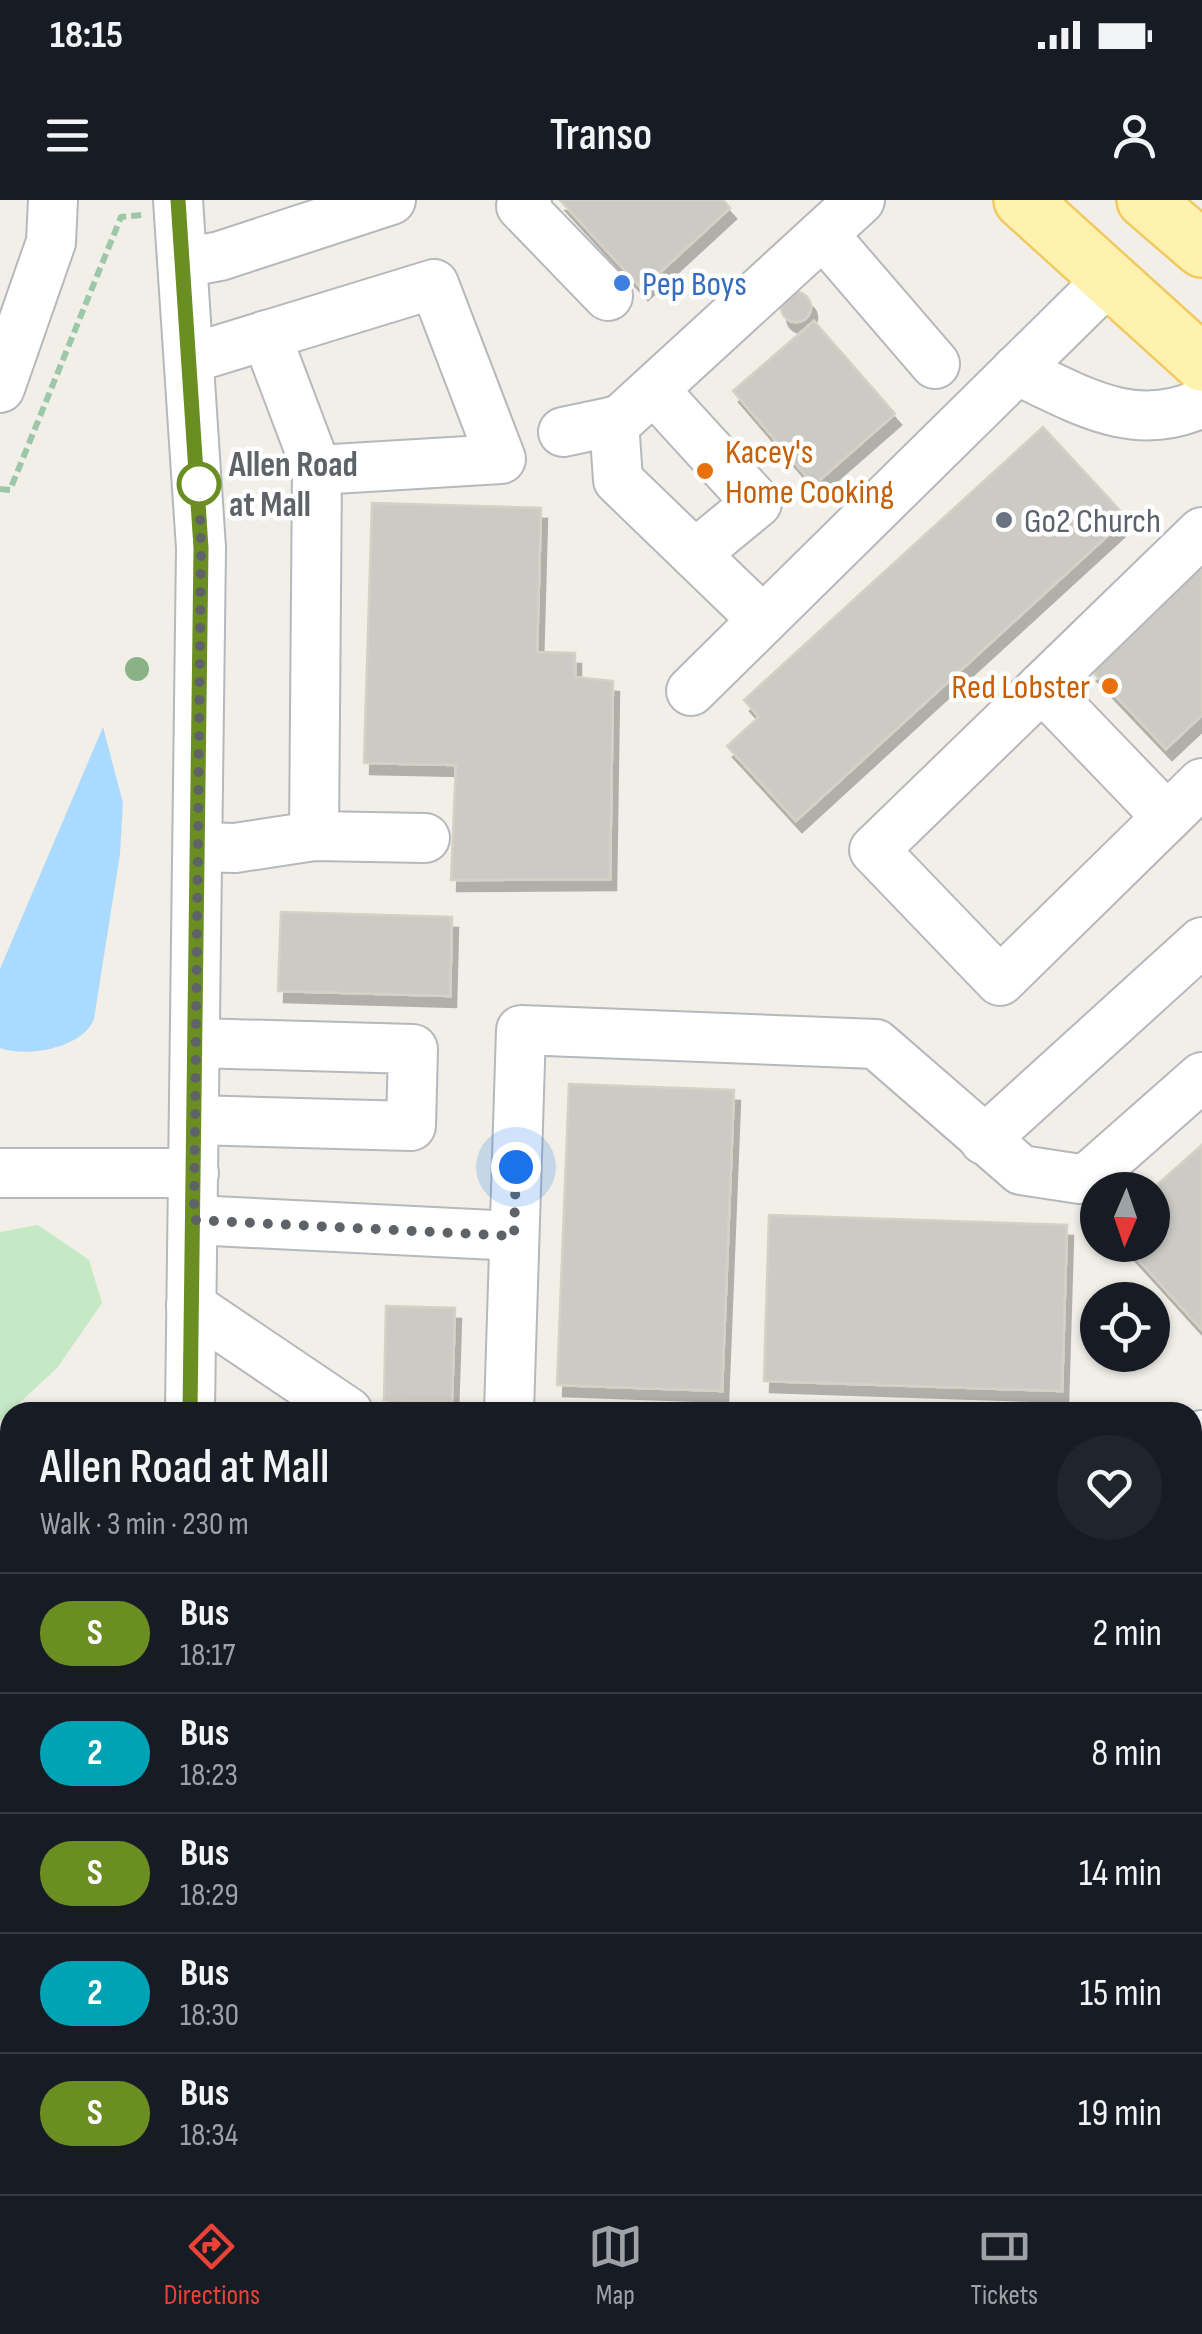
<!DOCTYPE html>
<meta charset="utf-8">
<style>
body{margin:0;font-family:"Sofia Sans Condensed",sans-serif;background:#20242c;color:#f1f3f6;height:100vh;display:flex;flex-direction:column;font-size:38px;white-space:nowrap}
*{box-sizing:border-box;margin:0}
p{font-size:32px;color:#9ea1a6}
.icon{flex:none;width:55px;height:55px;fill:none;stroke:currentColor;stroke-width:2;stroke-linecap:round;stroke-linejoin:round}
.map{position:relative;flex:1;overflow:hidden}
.details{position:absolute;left:0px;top:1202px;width:1202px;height:792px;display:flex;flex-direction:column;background:#171b24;border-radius:30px 30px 0 0;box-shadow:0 2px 8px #0004}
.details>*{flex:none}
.badge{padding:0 20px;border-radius:32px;font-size:35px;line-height:65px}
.needle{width:65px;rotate:182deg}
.controls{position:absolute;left:1080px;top:972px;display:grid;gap:20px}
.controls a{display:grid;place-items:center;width:90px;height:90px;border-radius:50%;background:#171b24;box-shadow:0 2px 8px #0004;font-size:50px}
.you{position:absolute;width:50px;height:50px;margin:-25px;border:8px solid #fff;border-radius:50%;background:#1a73e8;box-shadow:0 0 0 15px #1a73e833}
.map>.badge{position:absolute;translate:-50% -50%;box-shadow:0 0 0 5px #fff}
.round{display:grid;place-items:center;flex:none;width:105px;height:105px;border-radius:52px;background:#20242c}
.headline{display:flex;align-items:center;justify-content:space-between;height:170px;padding:0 40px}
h1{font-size:48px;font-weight:600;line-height:75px}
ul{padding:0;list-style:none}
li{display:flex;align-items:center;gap:30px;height:120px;padding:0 40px;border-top:2px solid #363941}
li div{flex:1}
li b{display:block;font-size:38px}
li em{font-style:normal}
li .badge{min-width:110px;font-weight:700;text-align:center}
.status{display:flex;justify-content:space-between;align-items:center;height:70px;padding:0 50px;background:#171b24;direction:ltr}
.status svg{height:28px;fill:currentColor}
header{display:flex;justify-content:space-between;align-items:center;height:130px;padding:0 40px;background:#171b24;font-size:45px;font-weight:600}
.dock{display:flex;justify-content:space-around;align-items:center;height:140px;border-top:2px solid #363941;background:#171b24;font-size:28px;color:#9ea1a6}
.dock a{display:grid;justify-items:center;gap:5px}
.dock .current{color:#ea4335}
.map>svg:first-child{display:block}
</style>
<div class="status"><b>18:15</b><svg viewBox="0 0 49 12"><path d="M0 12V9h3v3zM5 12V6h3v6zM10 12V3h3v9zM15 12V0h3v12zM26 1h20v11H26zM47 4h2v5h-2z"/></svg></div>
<header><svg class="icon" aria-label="menu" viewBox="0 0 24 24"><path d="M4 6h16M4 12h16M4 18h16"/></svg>Transo<svg class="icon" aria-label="person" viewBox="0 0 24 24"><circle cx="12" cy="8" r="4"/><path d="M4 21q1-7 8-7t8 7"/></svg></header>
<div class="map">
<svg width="1202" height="1994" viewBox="0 0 1202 1994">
<defs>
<filter id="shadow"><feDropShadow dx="6" dy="11" stdDeviation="0" flood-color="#0004"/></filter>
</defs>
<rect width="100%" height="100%" fill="#f1efe8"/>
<polygon fill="#c5e8c5" points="38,1025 89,1060 102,1103 57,1168 0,1221 0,1032"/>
<path fill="#aadaff" d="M103,527L123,603L120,654L94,819C83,848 27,858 0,848V769Z"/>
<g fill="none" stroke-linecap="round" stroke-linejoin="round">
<g stroke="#aadaff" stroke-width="10">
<polyline points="0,1286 10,1286"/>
<polyline points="1192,1432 1202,1432"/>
</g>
</g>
<g fill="#cccac5" stroke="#d6d1c6" stroke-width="2.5" filter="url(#shadow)">
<polygon points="560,0 723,0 730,8 642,89"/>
<circle cx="796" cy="107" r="15"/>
<polygon points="814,121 895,214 814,285 733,191"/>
<polygon points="1043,227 1127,318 796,621 727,546 759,517 744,500"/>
<polygon points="372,303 541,308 537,452 575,453 575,477 613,481 610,679 451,680 456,565 364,563"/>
<polygon points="1202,364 1202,515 1166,549 1091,470"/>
<polygon points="281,712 452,717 450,796 278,791"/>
<polygon points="569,884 734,890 722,1191 557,1185"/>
<polygon points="1202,945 1202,1130 1125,1045 1152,1045 1151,990"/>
<polygon points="769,1015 1067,1025 1062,1191 764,1181"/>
<polygon points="386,1106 455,1108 452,1201 384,1200"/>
<polygon points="0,1497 10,1498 10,1597 0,1597"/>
<polygon points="1192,1558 1202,1558 1202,1586 1192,1587"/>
<polygon points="962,1985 1113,1985 1113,1994 961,1994"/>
</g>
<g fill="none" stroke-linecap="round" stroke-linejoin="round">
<g stroke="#b5b8bc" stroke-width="52">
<g id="minor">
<polyline points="178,0 201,348 190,1212"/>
<polyline points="527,0 521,6 608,96"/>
<polyline points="823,34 935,164"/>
<polyline points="183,63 220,56 391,0"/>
<polyline points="266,135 317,270 314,636"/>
<polyline points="189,159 434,84 501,259 317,270"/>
<path d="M1016,170C1079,199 1133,235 1202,203"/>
<polyline points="0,188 51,42 53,0"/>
<polyline points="654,190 757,303 695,354"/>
<polyline points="614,221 618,280 763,420"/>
<polyline points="563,232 620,220 860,0"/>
<polyline points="1202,332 874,650 1000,781 1202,583"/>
<polyline points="1042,487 1167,617"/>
<polyline points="691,491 1109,79"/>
<polyline points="198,647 235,648 314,636 425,638"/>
<polyline points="195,920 411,926 413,849 196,843"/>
<polyline points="984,940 1202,742"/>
<polyline points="0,973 194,973"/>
<polyline points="193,1020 514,1036"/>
<polyline points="191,1106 348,1212"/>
<polyline points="509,1212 521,830 876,844 1021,970 1080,979 1092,974 1202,877"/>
<polyline points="1192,1244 1202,1235"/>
<polyline points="1192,1618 1202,1617"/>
<polyline points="0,1692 10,1692"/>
<polyline points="1192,1777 1202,1777"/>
<polyline points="1192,1865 1202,1865"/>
<polyline points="0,1879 10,1879"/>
<polyline points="478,1985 514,1994"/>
<polyline points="176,1994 176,1985"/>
<polyline points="579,1994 585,1985"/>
<polyline points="701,1994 709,1985"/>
<polyline points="784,1994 793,1985"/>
<polyline points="872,1994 872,1985"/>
<polyline points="1172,1994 1172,1985"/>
</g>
</g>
<g stroke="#f2c960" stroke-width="60">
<g id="major">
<polyline points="1022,0 1202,163"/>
<polyline points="1145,0 1202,49"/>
</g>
</g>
<polyline stroke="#9cc7a9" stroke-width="6" stroke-dasharray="10 5" stroke-linecap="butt" points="0,289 10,290 121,17 142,15"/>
<use href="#minor" stroke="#fff" stroke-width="48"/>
<use href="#major" stroke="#fff2af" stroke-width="55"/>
</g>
<circle fill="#89b387" cx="137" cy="469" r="12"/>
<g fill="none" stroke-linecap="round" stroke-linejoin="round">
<g stroke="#fff" stroke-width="22">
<polyline id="line" points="178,0 201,348 190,1212"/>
</g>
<use href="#line" stroke="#6b8e23" stroke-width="15"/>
<polyline stroke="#5f6368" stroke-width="10" stroke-dasharray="0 18" points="199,284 201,348 194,1020 514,1036 516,967"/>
</g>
<circle fill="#3f7fe0" stroke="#fff" stroke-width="4" cx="622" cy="83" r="10"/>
<g fill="#e8710a" stroke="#fff" stroke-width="4">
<circle cx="705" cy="271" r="10"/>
<circle cx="1110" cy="486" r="10"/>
</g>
<circle fill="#fff" stroke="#6b8e23" stroke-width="5" cx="199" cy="284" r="20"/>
<circle fill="#6b7280" stroke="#fff" stroke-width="4" cx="1004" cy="320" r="10"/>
<g text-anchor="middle" stroke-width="9" stroke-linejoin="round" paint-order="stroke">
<g font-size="35" fill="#366cbe" stroke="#fff" text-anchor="start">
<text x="642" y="95">Pep Boys</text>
</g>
<g font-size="35" fill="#c56008" stroke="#fff" text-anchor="start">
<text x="725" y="263">Kacey's<tspan x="725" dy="40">Home Cooking</tspan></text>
<text x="1090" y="498" text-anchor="end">Red Lobster</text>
</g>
<g font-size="35" font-weight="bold" fill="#5f6368" stroke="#fff" text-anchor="start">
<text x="229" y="276">Allen Road<tspan x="229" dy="40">at Mall</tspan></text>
</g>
<g font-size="35" fill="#5b616d" stroke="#fff" text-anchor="start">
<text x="1024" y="332">Go2 Church</text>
</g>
</g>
</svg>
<div class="controls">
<a><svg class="needle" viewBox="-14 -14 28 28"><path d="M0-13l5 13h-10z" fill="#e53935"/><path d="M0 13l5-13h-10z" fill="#9ea1a6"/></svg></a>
<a><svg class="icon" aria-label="locate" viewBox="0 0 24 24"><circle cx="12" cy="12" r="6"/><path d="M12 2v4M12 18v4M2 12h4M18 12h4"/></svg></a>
</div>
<div class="you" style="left:516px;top:967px"></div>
<section class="details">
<div class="headline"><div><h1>Allen Road at Mall</h1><p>Walk · 3 min · 230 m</p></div><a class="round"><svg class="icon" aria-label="heart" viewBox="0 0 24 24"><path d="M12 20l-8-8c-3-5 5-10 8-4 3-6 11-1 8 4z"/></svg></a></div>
<ul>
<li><span class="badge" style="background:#6b8e23;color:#fff">S</span><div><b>Bus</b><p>18:17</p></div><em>2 min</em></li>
<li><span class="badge" style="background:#00a3b4;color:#fff">2</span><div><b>Bus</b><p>18:23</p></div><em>8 min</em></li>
<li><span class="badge" style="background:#6b8e23;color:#fff">S</span><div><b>Bus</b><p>18:29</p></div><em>14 min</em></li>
<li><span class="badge" style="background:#00a3b4;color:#fff">2</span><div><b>Bus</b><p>18:30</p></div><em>15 min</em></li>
<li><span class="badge" style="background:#6b8e23;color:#fff">S</span><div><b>Bus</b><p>18:34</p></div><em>19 min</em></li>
</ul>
</section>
</div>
<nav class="dock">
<a class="current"><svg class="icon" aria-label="directions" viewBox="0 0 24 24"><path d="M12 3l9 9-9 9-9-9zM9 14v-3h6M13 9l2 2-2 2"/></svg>Directions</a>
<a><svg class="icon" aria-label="map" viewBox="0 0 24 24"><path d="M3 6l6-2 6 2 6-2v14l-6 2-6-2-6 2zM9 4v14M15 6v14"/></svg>Map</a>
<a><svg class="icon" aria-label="tickets" viewBox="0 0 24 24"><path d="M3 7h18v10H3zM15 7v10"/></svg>Tickets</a>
</nav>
